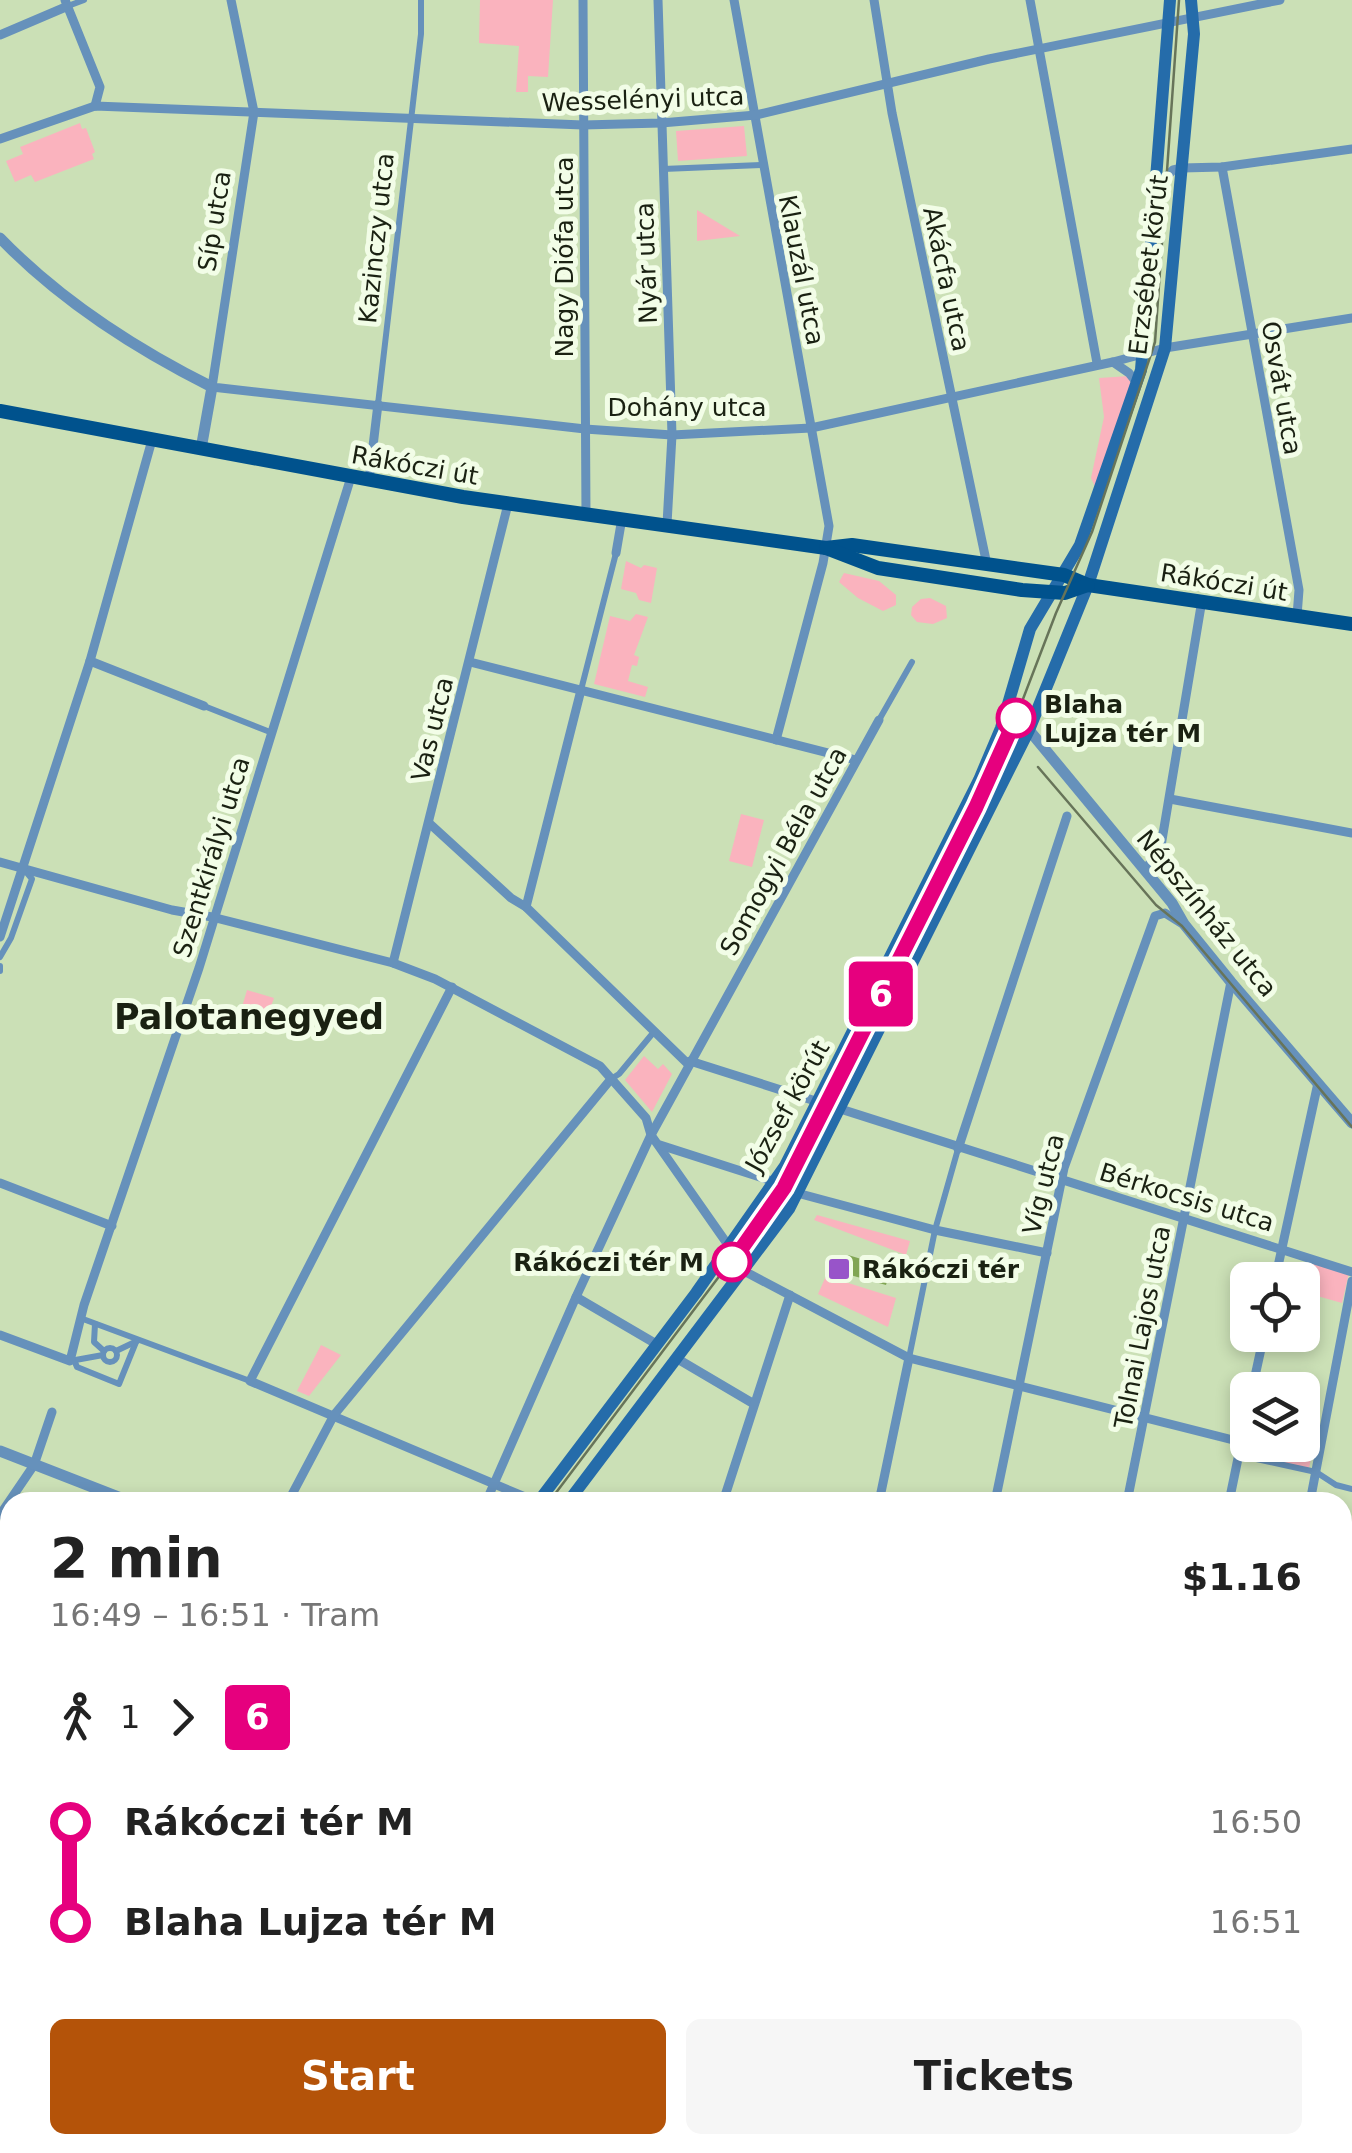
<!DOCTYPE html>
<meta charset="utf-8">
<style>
body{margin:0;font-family:"DejaVu Sans",sans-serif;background:#f6f6f6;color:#222;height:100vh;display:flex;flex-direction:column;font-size:38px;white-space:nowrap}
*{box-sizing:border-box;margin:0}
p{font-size:32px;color:#767676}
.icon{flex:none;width:55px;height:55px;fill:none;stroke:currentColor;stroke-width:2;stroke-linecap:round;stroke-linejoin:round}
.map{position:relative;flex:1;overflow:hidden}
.side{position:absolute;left:0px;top:1492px;width:1352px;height:662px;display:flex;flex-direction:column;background:#fff;border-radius:30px 30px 0 0;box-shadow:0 5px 15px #0003}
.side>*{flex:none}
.badge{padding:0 20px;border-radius:8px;font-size:35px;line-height:65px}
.fabs{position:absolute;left:1230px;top:1262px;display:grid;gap:20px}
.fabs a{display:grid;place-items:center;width:90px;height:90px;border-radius:15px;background:#fff;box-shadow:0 5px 15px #0003;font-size:50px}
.map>.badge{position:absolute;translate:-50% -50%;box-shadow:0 0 0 5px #fff}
.legs{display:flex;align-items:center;gap:15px;height:110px;padding:0 50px;font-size:32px}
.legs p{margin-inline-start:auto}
.headline{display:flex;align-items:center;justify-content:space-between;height:170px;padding:0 50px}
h1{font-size:55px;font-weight:700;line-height:75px}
.action{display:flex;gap:20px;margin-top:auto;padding:20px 50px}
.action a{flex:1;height:115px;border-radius:15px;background:#b45309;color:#fff;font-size:40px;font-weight:700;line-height:115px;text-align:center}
.action a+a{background:#f6f6f6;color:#222}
ul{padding:0 50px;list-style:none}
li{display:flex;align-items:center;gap:35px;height:100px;font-size:38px}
li i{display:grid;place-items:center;width:15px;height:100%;margin:0 12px;background:currentColor}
li i::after{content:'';width:25px;height:25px;margin:-12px;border:8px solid;border-radius:50%;background:#fff}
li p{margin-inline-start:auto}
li:first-child i{background:linear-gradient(#0000 50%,currentColor 0)}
li:last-child i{background:linear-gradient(currentColor 50%,#0000 0)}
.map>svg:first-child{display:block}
</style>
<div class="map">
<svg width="1352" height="2153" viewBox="0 0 1352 2153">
<rect width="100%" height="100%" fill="#cbe0b6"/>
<g fill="#fab3be">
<polygon points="480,0 553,0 548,77 528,76 528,92 516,92 519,46 479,43"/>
<polygon points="80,123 82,129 86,128 95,152 92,154 94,159 35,182 31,175 15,182 6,161 23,154 20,147"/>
<polygon points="744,126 747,156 678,161 676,131"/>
<polygon points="697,210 740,236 697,241"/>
<polygon points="1129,376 1133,384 1096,489 1091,478 1104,417 1099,378"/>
<polygon points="626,561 641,568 644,565 657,568 651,603 639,600 636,593 621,589"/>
<polygon points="844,573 879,581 896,595 896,605 883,611 858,598 839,582"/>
<polygon points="930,598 946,606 947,618 933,624 917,622 911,615 912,607 921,599"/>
<polygon points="636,614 648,617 634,655 639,657 637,666 632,665 628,681 648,687 645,697 594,684 610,616 630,621"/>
<polygon points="741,814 764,820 752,867 729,861"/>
<polygon points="247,990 274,998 264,1026 239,1017"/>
<polygon points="644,1056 658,1069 663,1064 672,1074 652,1112 625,1080"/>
<polygon points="817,1215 910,1241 906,1255 814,1220"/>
<polygon points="1309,1261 1349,1273 1342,1303 1303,1292"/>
<polygon points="826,1276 896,1298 888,1327 818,1294"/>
<polygon points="321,1345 341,1355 309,1396 297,1391"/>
<polygon points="1303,1418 1319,1422 1309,1468 1282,1462 1284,1451 1272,1448 1272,1445 1302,1445"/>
</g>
<polygon fill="#81a554" points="848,1255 891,1268 886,1285 843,1273"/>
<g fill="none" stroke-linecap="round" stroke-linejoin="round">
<polyline stroke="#a8ba95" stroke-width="6" stroke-dasharray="6 3" stroke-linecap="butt" points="182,2153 190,2149"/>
<g stroke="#6691bb" stroke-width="6">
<polyline points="68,6 84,0"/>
<polyline points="663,169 761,165"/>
<polyline points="378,404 421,34 421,0"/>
<polyline points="581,690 616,553"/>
<polyline points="204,706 270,732"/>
<polyline points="879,720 912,662"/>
<polyline points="0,957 11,938 32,879 23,868"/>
<polyline points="0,966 0,971"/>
<polyline points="611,1079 619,1074 653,1033"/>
<polyline points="83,1319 250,1381"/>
<polyline points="95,1324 94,1342 104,1351"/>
<circle cx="110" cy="1355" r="7"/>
<polyline points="116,1351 137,1341"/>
<polyline points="909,1358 935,1230 958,1149"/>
<polyline points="74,1360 77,1367 119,1384 136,1342"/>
<polyline points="70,1361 103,1355"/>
<polyline points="1238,1455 1316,1472 1336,1485 1352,1489"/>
<polyline points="1342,1844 1352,1844"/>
<polyline points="195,2145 204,2153"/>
</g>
<g stroke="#6691bb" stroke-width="9">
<polyline points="65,0 100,87 95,106"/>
<polyline points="231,0 254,112 212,387 585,429 672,435 811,428 1113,362 1165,348 1352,318"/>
<polyline points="583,0 586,514"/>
<polyline points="658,0 672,435 667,524"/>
<polyline points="734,0 829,526 823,563 776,740"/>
<polyline points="874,0 892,113 987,565"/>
<polyline points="1030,0 1097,363"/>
<polyline points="0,35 68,6"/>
<polyline points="0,139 95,106 583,125 661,123 756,115 989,59 1280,0"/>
<polyline points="1222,167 1299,590 1297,616"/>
<polyline points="1157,186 1173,170 1182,168 1222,167 1352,149"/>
<polyline points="1113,362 1129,373 1137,383"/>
<polyline points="369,480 378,404"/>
<polyline points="616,553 622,518"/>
<polyline points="90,661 204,706"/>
<polyline points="470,662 856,760"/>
<polyline points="1170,799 1352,833"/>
<polyline points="429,823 511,898 526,907 688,1064"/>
<polyline points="0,862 172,910 212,917 393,963 435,979 600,1066 646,1118 651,1135 728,1245"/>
<polyline points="1144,870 1160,852 1202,600"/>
<polyline points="526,907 581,690"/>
<polyline points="0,937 90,661 152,440"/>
<polyline points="393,963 508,504"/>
<polyline points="452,987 250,1381 537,1502"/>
<polyline points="690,1061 1352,1272"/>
<polyline points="660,1145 769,1180 797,1193 935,1230 1047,1253"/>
<polyline points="958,1149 1067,816"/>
<polyline points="0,1183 112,1226"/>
<polyline points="744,1271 909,1358 1241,1442"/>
<polyline points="1275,1280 1318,1083"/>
<polyline points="576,1297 658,1345"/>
<polyline points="0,1335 70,1361 84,1305 199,968 351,477"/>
<polyline points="676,1358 754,1404"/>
<polyline points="1252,1390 1264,1335"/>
<polyline points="288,1502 334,1415 611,1079"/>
<polyline points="486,1502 576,1297 651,1135 879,720"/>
<polyline points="723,1502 790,1295"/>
<polyline points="879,1502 909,1358"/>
<polyline points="995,1502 1064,1168 1155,916 1165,913 1181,923"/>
<polyline points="1127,1502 1231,982"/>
<polyline points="1229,1502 1248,1410"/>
<polyline points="1310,1502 1352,1281"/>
<polyline points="0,1515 34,1465 52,1412"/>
<polyline points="1342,1700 1352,1702"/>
<polyline points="0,1881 10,1870"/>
<polyline points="0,2043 10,2041"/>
<polyline points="1342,2077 1352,2082"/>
<polyline points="437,2145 450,2153"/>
<polyline points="730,2145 747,2153"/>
<polyline points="883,2145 883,2153"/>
<polyline points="315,2149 317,2145"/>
<polyline points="520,2153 526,2145"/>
<polyline points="669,2153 675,2145"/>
<polyline points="1043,2153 1054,2145"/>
</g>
<g stroke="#6691bb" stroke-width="11">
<path d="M0,238C59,299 136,349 212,387L201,449"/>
<polyline points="1029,730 1172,903 1184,924 1231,982 1352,1123"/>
<polyline points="0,1451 131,1502"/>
<polyline points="1228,2145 1238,2153"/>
</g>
<g stroke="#256caa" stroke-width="12">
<polyline points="538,1502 696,1293 785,1166 979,780 1001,728 1030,629 1080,545 1141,370 1170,0"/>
<polyline points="568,1502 789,1209 1029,730 1088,585 1165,348 1194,34 1191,0"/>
<polyline points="0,1946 10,1967"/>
<polyline points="110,2145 115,2153"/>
<polyline points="22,2153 30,2145"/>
<polyline points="60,2153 69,2145"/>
</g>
<g stroke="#00528d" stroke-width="14">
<polyline points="0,411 463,497 826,548 852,545 1064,575 1088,585 1352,624"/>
<polyline points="826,548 878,568 1022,590 1065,593 1088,585"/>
</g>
<g stroke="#677459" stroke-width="2.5">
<polyline points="1038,767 1156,905 1182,926 1352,1127"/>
<polyline points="549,1502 779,1197 977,807 1010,733 1056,613 1092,532 1155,342 1179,0"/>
<polyline points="32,2153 40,2145"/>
</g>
</g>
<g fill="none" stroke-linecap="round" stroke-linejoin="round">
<g stroke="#fff" stroke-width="22">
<polyline id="line-1" points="732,1262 784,1188 976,807 1016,718"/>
</g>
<use href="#line-1" stroke="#e6007e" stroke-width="15"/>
</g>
<g fill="#fff" stroke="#e6007e" stroke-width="5">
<circle cx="1016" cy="718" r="18"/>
<circle cx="732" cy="1262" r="18"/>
</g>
<rect fill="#9854c9" stroke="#f2fde7" stroke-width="4" x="827" y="1257" width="24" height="24" rx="5"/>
<g text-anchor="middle" stroke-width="10" stroke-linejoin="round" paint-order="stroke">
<g font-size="25" fill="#1a2112" stroke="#f2fde7">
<text transform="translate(643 99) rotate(-2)" y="9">Wesselényi utca</text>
<text transform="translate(214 221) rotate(-81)" y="9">Síp utca</text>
<text transform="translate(376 238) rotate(-84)" y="9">Kazinczy utca</text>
<text transform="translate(564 257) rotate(-90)" y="9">Nagy Diófa utca</text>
<text transform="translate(646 263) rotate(-92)" y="9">Nyár utca</text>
<text transform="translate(1148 265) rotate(-83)" y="9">Erzsébet körút</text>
<text transform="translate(802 270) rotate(79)" y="9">Klauzál utca</text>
<text transform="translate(947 279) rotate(78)" y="9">Akácfa utca</text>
<text transform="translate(1282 388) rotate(80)" y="9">Osvát utca</text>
<text x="687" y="416">Dohány utca</text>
<text transform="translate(415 465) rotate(10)" y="9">Rákóczi út</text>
<text transform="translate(1224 582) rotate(9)" y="9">Rákóczi út</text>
<text transform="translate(432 729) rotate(-76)" y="9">Vas utca</text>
<text transform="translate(783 851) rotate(-61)" y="9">Somogyi Béla utca</text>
<text transform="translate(211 857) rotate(-73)" y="9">Szentkirályi utca</text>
<text transform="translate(1207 913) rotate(51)" y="9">Népszínház utca</text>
<text transform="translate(787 1106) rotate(-61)" y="9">József körút</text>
<text transform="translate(1043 1184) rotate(-76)" y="9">Víg utca</text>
<text transform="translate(1187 1197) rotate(17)" y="9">Bérkocsis utca</text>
<text transform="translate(1142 1327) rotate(-79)" y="9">Tolnai Lajos utca</text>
</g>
<g font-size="25" font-weight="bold" fill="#1a2112" stroke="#f2fde7" text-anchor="start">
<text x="1044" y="713">Blaha<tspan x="1044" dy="29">Lujza tér M</tspan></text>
<text x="704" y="1271" text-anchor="end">Rákóczi tér M</text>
</g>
<g font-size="25" font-weight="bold" fill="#1a2112" stroke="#f2fde7" text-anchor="start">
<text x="862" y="1278">Rákóczi tér</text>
</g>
<g font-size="35" font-weight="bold" fill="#1a2112" stroke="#f2fde7">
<text x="249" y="1029">Palotanegyed</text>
</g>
</g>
</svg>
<div class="fabs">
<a><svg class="icon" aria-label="locate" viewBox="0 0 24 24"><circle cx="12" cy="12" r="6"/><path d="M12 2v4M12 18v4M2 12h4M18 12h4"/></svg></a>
<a><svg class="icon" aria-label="layers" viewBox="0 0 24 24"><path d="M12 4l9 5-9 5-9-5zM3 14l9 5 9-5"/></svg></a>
</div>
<b class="badge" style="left:881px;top:994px;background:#e6007e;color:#fff">6</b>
<section class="side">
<div class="headline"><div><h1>2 min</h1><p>16:49 – 16:51 · Tram</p></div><b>$1.16</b></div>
<div class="legs"><svg class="icon" aria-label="walk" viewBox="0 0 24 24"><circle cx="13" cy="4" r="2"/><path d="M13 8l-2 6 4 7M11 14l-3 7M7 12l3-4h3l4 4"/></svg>1<svg class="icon" aria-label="forward" viewBox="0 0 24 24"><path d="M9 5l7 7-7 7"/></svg><b class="badge" style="background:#e6007e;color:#fff">6</b></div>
<ul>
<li><i style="color:#e6007e"></i><b>Rákóczi tér M</b><p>16:50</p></li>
<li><i style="color:#e6007e"></i><b>Blaha Lujza tér M</b><p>16:51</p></li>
</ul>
<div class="action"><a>Start</a><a>Tickets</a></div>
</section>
</div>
